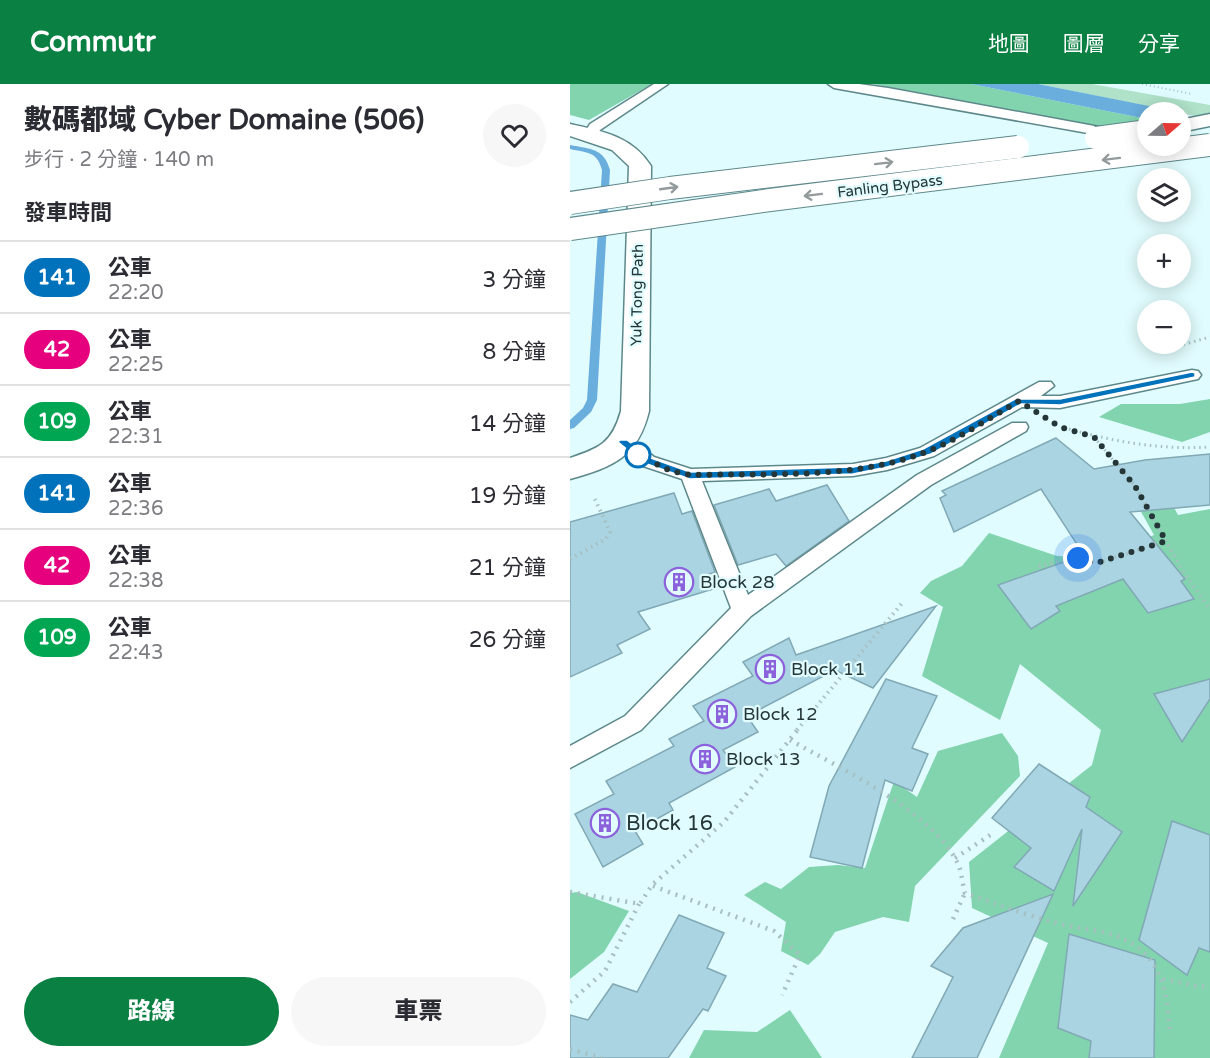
<!DOCTYPE html>
<html lang="zh-TW">
<meta charset="utf-8">
<style>
body{margin:0;font-family:"Varela Round","Noto Sans TC",sans-serif;background:#f7f7f7;color:#2b2b33;height:100vh;display:flex;flex-direction:column;font-size:22px;white-space:nowrap}
*{box-sizing:border-box;margin:0}
p{font-size:20px;color:#7c7c81}
.icon{flex:none;width:33px;height:33px;fill:none;stroke:currentColor;stroke-width:2;stroke-linecap:round;stroke-linejoin:round}
.map{position:relative;flex:1;overflow:hidden}
.sheet{display:flex;flex-direction:column;background:#fff;width:570px}
.sheet>*{flex:none}
.badge{padding:0 12px;border-radius:20px;font-size:21px;line-height:39px}
.needle{width:39px;rotate:70deg}
.buttons{position:absolute;left:567px;top:18px;display:grid;gap:12px}
.buttons a{display:grid;place-items:center;width:54px;height:54px;border-radius:50%;background:#fff;box-shadow:0 3px 15px #0003;font-size:30px}
.you{position:absolute;width:30px;height:30px;margin:-15px;border:4px solid #fff;border-radius:50%;background:#1a73e8;box-shadow:0 0 0 9px #1a73e833}
.map>.badge{position:absolute;translate:-50% -50%;box-shadow:0 0 0 3px #fff}
h2{padding:0 24px;font-size:22px;line-height:54px}
.round{display:grid;place-items:center;flex:none;width:63px;height:63px;border-radius:32px;background:#f7f7f7}
.summary{display:flex;align-items:center;justify-content:space-between;height:102px;padding:0 24px}
h1{font-size:28px;font-weight:800;line-height:45px}
.cta{display:flex;gap:12px;margin-top:auto;padding:12px 24px}
.cta a{flex:1;height:69px;border-radius:36px;background:#0b8043;color:#fff;font-size:24px;font-weight:800;line-height:69px;text-align:center}
.cta a+a{background:#f7f7f7;color:#2b2b33}
ul{padding:0;list-style:none}
li{display:flex;align-items:center;gap:18px;height:72px;padding:0 24px;border-top:2px solid #e1e1e2}
li div{flex:1}
li b{display:block;font-size:22px}
li em{font-style:normal}
li .badge{min-width:66px;font-weight:700;text-align:center}
header{display:flex;align-items:center;gap:36px;box-sizing:border-box;height:84px;padding:0 30px;background:#0b8043;color:#fff}
header strong{font-size:28px}
nav{display:flex;gap:33px;margin-inline-start:auto;font-size:21px}
main{display:flex;flex:1;min-height:0}
.map>svg:first-child{display:block}
</style>
<header>
<strong>Commutr</strong>
<nav><a>地圖</a><a>圖層</a><a>分享</a></nav>
</header>
<main>
<section class="sheet">
<div class="summary"><div><h1>數碼都域 Cyber Domaine (506)</h1><p>步行 · 2 分鐘 · 140 m</p></div><a class="round"><svg class="icon" aria-label="heart" viewBox="0 0 24 24"><path d="M12 20l-8-8c-3-5 5-10 8-4 3-6 11-1 8 4z"/></svg></a></div>
<h2>發車時間</h2>
<ul>
<li><span class="badge" style="background:#0072bc;color:#fff">141</span><div><b>公車</b><p>22:20</p></div><em>3 分鐘</em></li>
<li><span class="badge" style="background:#e6007e;color:#fff">42</span><div><b>公車</b><p>22:25</p></div><em>8 分鐘</em></li>
<li><span class="badge" style="background:#00a651;color:#fff">109</span><div><b>公車</b><p>22:31</p></div><em>14 分鐘</em></li>
<li><span class="badge" style="background:#0072bc;color:#fff">141</span><div><b>公車</b><p>22:36</p></div><em>19 分鐘</em></li>
<li><span class="badge" style="background:#e6007e;color:#fff">42</span><div><b>公車</b><p>22:38</p></div><em>21 分鐘</em></li>
<li><span class="badge" style="background:#00a651;color:#fff">109</span><div><b>公車</b><p>22:43</p></div><em>26 分鐘</em></li>
</ul>
<div class="cta"><a>路線</a><a>車票</a></div>
</section>
<div class="map">
<svg width="640" height="974" viewBox="0 0 640 974">
<rect width="100%" height="100%" fill="#e1fcfe"/>
<polygon fill="#b0e1c9" points="468,0 522,0 640,21 640,35"/>
<g fill="#82d4ae">
<polygon points="0,0 82,0 19,36 0,31"/>
<polygon points="303,0 401,0 577,35 577,53"/>
<polygon points="640,315 640,348 612,358 529,333 551,320 610,320"/>
<polygon points="560,408 596,408 608,431 640,425 640,974 429,974 478,859 402,824 399,778 522,681 531,646 450,580 430,636 352,592 373,523 350,509 361,497 392,482 419,449 487,472 530,474 584,451"/>
<polygon points="432,649 448,672 450,692 345,802 339,838 313,833 265,848 250,870 238,881 211,867 216,838 174,811 195,798 211,805 239,783 268,781 295,784 324,697 347,713 368,667"/>
<polygon points="7,808 59,827 34,868 0,895 0,809"/>
<polygon points="220,926 252,974 119,974 134,946 187,948"/>
</g>
<polygon fill="#69aedc" points="401,0 468,0 609,28 578,28 577,35"/>
<g fill="none" stroke-linecap="round" stroke-linejoin="round">
<path fill="#69aedc" fill-rule="evenodd" d="M0,61C20,65 34,64 40,86L27,316L21,328L4,344L0,345V336L13,324L17,316L32,86C27,67 17,69 0,65Z"/>
</g>
<g fill="#abd4e2" stroke="#80a8b5" stroke-width="1.5">
<polygon points="486,354 524,385 575,376 640,370 640,421 560,428 615,495 611,497 624,515 578,529 553,495 486,522 490,527 461,545 428,501 514,471 471,405 384,448 370,414 376,411 372,407"/>
<polygon points="257,401 279,437 216,482 206,470 168,481 144,421 199,405 206,417"/>
<polygon points="104,409 112,430 122,427 145,488 137,491 143,505 68,528 80,545 47,561 52,569 0,593 0,438"/>
<polygon points="366,522 303,604 265,586 177,632 188,648 153,666 165,683 99,719 103,726 65,747 73,760 33,783 5,730 44,710 36,697 104,662 99,655 134,637 123,622 183,592 173,578 219,554 226,571"/>
<polygon points="316,595 367,612 342,664 358,670 342,707 315,696 292,784 240,773 259,702"/>
<polygon points="640,595 640,615 612,658 584,610"/>
<polygon points="469,680 520,713 516,723 552,748 503,822 512,745 484,807 444,783 461,764 422,734"/>
<polygon points="602,737 640,751 640,868 629,864 617,891 569,856"/>
<polygon points="483,810 407,974 342,974 383,893 361,882 393,844"/>
<polygon points="109,831 154,849 137,884 156,892 138,927 133,925 98,974 0,974 0,931 18,936 43,900 67,908"/>
<polygon points="499,850 585,876 584,974 519,974 521,957 488,944"/>
</g>
<g fill="none" stroke-linecap="round" stroke-linejoin="round">
<g stroke="#5d888b" stroke-width="3">
<g id="lane">
<polygon points="84,0 98,0 30,46 25,54 15,54 13,51 20,40"/>
<polygon points="258,0 289,0 318,4 546,46 553,50 546,54 264,4"/>
<polygon points="622,286 628,287 631,291 628,295 490,324 452,323 364,372 317,386 283,392 132,397 178,511 347,391 442,339 456,339 458,343 456,347 361,401 181,532 71,646 0,684 0,662 55,632 161,524 112,395 70,381 46,362 44,358 46,354 60,354 84,373 121,385 283,380 316,374 350,364 469,298 481,298 484,302 471,312 490,312"/>
</g>
</g>
<g stroke="#5d888b" stroke-width="3">
<path id="street" d="M0,40C32,47 62,52 81,82L79,327C68,373 43,383 0,395V374C30,364 42,359 51,327L59,82L42,66L0,52Z"/>
</g>
<g stroke="#5d888b" stroke-width="3">
<polygon id="highway" points="640,30 640,42 610,48 610,36"/>
</g>
<polyline stroke="#a6bfc1" stroke-width="2" stroke-dasharray="1 3" stroke-linecap="butt" points="572,0 622,10"/>
<g stroke="#a6bfc1" stroke-width="3" stroke-dasharray="1.5 4" stroke-linecap="butt">
<polyline points="587,268 640,253"/>
<path d="M499,345C546,358 591,366 640,363"/>
<polyline points="524,353 548,382"/>
</g>
<g stroke="#a6bfc1" stroke-width="4" stroke-dasharray="1.5 4.5" stroke-linecap="butt">
<polyline points="547,380 565,402 614,489 640,525"/>
<polyline points="0,475 36,455 40,448 23,411"/>
<polyline points="469,482 508,474 527,479 596,457"/>
<polyline points="227,646 333,518"/>
</g>
<g stroke="#a6bfc1" stroke-width="4.5" stroke-dasharray="2 6" stroke-linecap="butt">
<path d="M220,656C268,683 363,728 387,778C392,787 392,799 395,809C427,820 458,832 491,840C506,844 521,845 536,849C590,863 597,901 600,951"/>
<polyline points="385,774 425,748"/>
<polyline points="83,802 204,847 230,871 212,911"/>
<polyline points="0,808 70,820 82,801 154,738 229,644"/>
<polyline points="383,835 395,809"/>
<polyline points="593,895 630,903 640,901"/>
<polyline points="0,918 35,887 69,820"/>
<polyline points="0,965 32,974"/>
</g>
<use href="#lane" fill="#fff" fill-rule="evenodd"/>
<use href="#street" fill="#fff" fill-rule="evenodd"/>
<use href="#highway" fill="#fff" fill-rule="evenodd"/>
<g stroke="#5d888b" stroke-width="24" stroke-linecap="butt">
<g id="highway-bridge">
<polyline points="526,54 578,47"/>
<polyline points="0,119 100,104 448,63"/>
<polyline points="0,145 200,116 640,61"/>
</g>
</g>
<use href="#highway-bridge" stroke="#fff" stroke-width="22"/>
</g>
<defs><path id="oneway-shaft" d="M-6 0H5M1.5-3L5.5 0L1.5 3" fill="none" stroke-width="1.6" stroke-linecap="round" stroke-linejoin="round" transform="scale(1.5)"/></defs>
<g stroke="#929a9c">
<use href="#oneway-shaft" transform="translate(541 75) rotate(173)"/>
<use href="#oneway-shaft" transform="translate(314 79) rotate(-7)"/>
<use href="#oneway-shaft" transform="translate(99 104) rotate(-8)"/>
<use href="#oneway-shaft" transform="translate(243 111) rotate(173)"/>
</g>
<polygon fill="#0072bc" stroke="#fff" stroke-width="1.5" points="622,288 625,289 625,293 490,321 451,320 361,370 317,383 283,390 120,395 74,379 48,358 50,356 57,356 81,374 120,388 283,383 316,377 353,365 445,315 490,315"/>
<g fill="none" stroke-linecap="round" stroke-linejoin="round">
<path stroke="#243638" stroke-width="6" stroke-dasharray="0 10.8" d="M68,371L101,387L120,391C196,389 284,396 356,368C389,355 419,334 449,317L490,343L524,353L565,402L596,457L527,479L508,474"/>
</g>
<defs>
<g id="building-ring" transform="scale(1.5)"><circle r="9.5" fill="#e1fcfe" stroke="#8c62dc" stroke-width="1.5"/><path d="M-4-6H4V6H1V3H-1V6H-4ZM-2.5-4.3h1.7v1.8h-1.7ZM.8-4.3h1.7v1.8H.8ZM-2.5-1h1.7V.8h-1.7ZM.8-1h1.7V.8H.8Z" fill="#8c62dc"/></g>
</defs>
<g fill-rule="evenodd">
<use href="#building-ring" x="109" y="498"/>
<use href="#building-ring" x="200" y="585"/>
<use href="#building-ring" x="152" y="630"/>
<use href="#building-ring" x="135" y="675"/>
<use href="#building-ring" x="35" y="739"/>
</g>
<circle fill="#fff" stroke="#0072bc" stroke-width="3" cx="68" cy="371" r="12"/>
<g text-anchor="middle" stroke-width="4.5" stroke-linejoin="round" paint-order="stroke">
<g font-size="15" fill="#243638" stroke="#e1fcfe">
<text transform="translate(320 102) rotate(-7)" y="5">Fanling Bypass</text>
<text transform="translate(67 211) rotate(-89)" y="5">Yuk Tong Path</text>
</g>
<g font-size="18" fill="#243638" stroke="#e1fcfe" text-anchor="start">
<text x="130" y="504">Block 28</text>
<text x="221" y="591">Block 11</text>
<text x="173" y="636">Block 12</text>
<text x="156" y="681">Block 13</text>
</g>
<g font-size="21" fill="#243638" stroke="#e1fcfe" text-anchor="start">
<text x="56" y="746">Block 16</text>
</g>
</g>
</svg>
<div class="buttons">
<a><svg class="needle" viewBox="-14 -14 28 28"><path d="M0-13l5 13h-10z" fill="#e53935"/><path d="M0 13l5-13h-10z" fill="#7c7c81"/></svg></a>
<a><svg class="icon" aria-label="layers" viewBox="0 0 24 24"><path d="M12 4l9 5-9 5-9-5zM3 14l9 5 9-5"/></svg></a>
<a>+</a>
<a>−</a>
</div>
<div class="you" style="left:508px;top:474px"></div>
</div>
</main>
